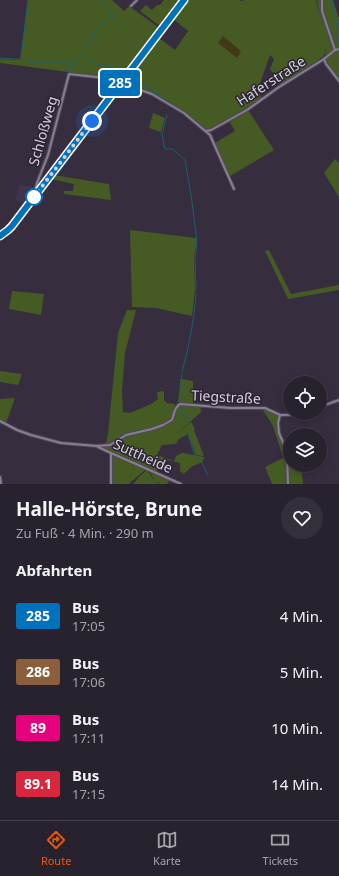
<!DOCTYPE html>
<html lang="de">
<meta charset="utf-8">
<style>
body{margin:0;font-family:"Noto Sans",sans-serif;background:#342f3b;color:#f1f3f6;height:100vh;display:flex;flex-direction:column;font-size:15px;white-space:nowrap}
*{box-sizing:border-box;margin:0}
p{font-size:13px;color:#a5a4aa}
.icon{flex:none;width:22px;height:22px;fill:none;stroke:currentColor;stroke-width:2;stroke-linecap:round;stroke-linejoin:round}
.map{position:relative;height:484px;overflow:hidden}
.drawer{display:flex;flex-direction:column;background:#28222f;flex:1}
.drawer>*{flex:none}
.badge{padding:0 8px;border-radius:3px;font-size:14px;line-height:26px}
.fabs{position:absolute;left:283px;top:376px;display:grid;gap:8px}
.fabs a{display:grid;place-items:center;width:44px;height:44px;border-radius:50%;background:#28222f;box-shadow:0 2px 6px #0003,0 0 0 1px #443f4b;font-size:20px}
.you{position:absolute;width:20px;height:20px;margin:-10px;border:3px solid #fff;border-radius:50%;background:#1a73e8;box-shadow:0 0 0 6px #1a73e833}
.map>.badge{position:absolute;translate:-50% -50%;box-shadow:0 0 0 2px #fff}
h2{padding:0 16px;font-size:15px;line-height:36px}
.round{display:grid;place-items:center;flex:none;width:42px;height:42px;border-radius:21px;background:#342f3b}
.overview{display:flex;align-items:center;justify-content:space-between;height:68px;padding:0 16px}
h1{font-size:19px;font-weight:700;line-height:30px}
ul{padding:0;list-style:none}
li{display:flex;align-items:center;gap:12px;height:56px;padding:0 16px}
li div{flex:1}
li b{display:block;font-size:15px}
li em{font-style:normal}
li .badge{min-width:44px;font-weight:700;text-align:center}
.tab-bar{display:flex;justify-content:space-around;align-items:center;height:56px;border-top:1px solid #443f4b;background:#28222f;font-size:11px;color:#a5a4aa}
.tab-bar a{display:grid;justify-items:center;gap:2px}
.tab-bar .on{color:#ea580c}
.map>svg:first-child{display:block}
</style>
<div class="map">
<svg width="339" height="484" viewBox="0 0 339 484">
<rect width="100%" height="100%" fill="#362d3f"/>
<polygon fill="#41354d" points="19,185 35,187 36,190 26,205 15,200"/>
<g fill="#465a24">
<polygon points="28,0 112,0 124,11 129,6 158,27 155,35 175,50 188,31 172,18 185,0 240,0 240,1 245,0 316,0 320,16 317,0 333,0 339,18 339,48 336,48 325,56 326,48 324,56 281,85 270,69 274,59 270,55 258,89 262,99 212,128 205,130 194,122 185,113 173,105 152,93 124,83 123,81 119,81 106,77 0,63 0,59 20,60"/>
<polygon points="164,0 179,0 160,26 140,11 146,5 152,10 157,5 160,5"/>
<path d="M339,50V80L326,64L325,60C327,55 334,52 339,50Z"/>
<polygon points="248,110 274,150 230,176 215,143 235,131 229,121"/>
<polygon points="153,113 165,118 161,132 149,128"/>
<polygon points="335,159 339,163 339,197 324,173"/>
<polygon points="53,175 109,184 111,200 64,194 64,191 73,191 74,184 51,179"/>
<polygon points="130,230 196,238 196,246 194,256 195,290 192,316 156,308 132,307"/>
<polygon points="269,250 291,294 339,285 339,290 288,299 265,251"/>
<polygon points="12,291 44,294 41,315 9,309"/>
<polygon points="127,310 136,310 125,353 122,391 123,412 130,413 151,404 158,399 157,392 164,391 164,400 167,403 175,404 171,420 162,424 152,428 122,435 114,441 106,444 108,433 118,333"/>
<polygon points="0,371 22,374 18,385 0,382"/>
<polygon points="181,379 193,381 193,405 179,403 178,401"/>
<polygon points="15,398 6,423 0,420 0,399"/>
<path d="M183,405L203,407L200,409L202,411L176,435L191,422L195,429L192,431L194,430L204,456L196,455L188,434L179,439L176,444L162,445L157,455L174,461L176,456L182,453L205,457L202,462L191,467L184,474L180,471V463L168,460L154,473L170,480L167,484H160L155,482L158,484H133L140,476L147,470L155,482L148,468L133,480L129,484H113V454L101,447L106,446L115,443L123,436L152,429L172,422C175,414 174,407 183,405Z"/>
<path d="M263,410H267L279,416C275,427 283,435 286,445C288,449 288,454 289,458L283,457L273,426Z"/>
<polygon points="283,458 286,460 287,484 272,484 265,467"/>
<polygon points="289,459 290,459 290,465 301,465 303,484 289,484"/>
</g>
<polygon fill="#413918" points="223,36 241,51 237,58 218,43"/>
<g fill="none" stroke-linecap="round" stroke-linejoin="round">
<g stroke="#196270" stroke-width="1">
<polyline points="332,0 333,7 335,9 335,14 336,19 336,21 339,41"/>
<polyline points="0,58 30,60 36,63 69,63 73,64"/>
<path d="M86,58C96,67 113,65 125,71"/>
<polyline points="21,59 28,0"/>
<polyline points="70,67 87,49 92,36 98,28 113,16 102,0"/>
<polyline points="66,71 69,68"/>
<polyline points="129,74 172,104"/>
<polyline points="167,115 162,134 165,149 173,149 185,160 191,195 197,241 195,258 196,290"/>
<path d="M182,372C189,345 194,321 196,294"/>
<path d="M180,403C181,395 184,395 180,386L182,374"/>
<polyline points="181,406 188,422"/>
<polyline points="189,425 190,428 187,431 195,456 200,459"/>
<polyline points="201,461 208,475"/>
</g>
<g stroke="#514958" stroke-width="4">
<g id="minor">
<polyline points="322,0 322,11 335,50"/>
<polyline points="131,6 137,0"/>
<polyline points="324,59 326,64 339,81"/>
<polyline points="206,131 211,130 247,110 279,87 324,59 335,50 339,49"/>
<polyline points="38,192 36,188 37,183 48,155 69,74 106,78 121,83 152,94 184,113 210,135 234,189"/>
<polyline points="320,407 339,400"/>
<polyline points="280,415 278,423 279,433 287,452 288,484"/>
<path d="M0,421L17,430L31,435L61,443L97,446L110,445L126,435L152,429L163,425L172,420C174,415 174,407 180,404L230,408H265L280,415H291L303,413"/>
<polyline points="98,447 111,453 181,484"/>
<polyline points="111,453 111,484"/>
<polyline points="0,477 1,484"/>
</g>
</g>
<g stroke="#514958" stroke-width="5">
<polyline id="secondary" points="0,236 8,230 12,226 184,0"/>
</g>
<use href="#minor" stroke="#887e93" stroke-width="2"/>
<use href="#secondary" stroke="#887e93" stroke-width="3"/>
</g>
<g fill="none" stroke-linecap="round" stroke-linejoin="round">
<g stroke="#fff" stroke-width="9">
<polyline id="line" points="0,236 8,230 12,226 184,0"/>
</g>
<use href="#line" stroke="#0072bc" stroke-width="6"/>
<polyline stroke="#d5d0db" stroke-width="4" stroke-dasharray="0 7.2" points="34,197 92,121"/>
</g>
<circle fill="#fff" stroke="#0072bc" stroke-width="2" cx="34" cy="197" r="8"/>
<g text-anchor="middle" stroke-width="3" stroke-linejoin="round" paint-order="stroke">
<g font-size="14" fill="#d5d0db" stroke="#2c2334">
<text transform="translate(271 81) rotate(-33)" y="5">Haferstraße</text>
<text transform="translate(43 131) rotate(-74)" y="5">Schloßweg</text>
<text transform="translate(226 397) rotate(3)" y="5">Tiegstraße</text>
<text transform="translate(143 456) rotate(24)" y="5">Suttheide</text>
</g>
</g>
</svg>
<div class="fabs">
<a><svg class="icon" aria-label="locate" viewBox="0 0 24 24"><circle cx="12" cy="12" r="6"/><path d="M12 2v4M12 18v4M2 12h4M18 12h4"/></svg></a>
<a><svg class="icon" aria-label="layers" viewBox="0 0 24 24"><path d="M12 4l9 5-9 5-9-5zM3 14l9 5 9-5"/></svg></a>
</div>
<div class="you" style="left:92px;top:121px"></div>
<b class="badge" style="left:120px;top:83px;background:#0072bc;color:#fff">285</b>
</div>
<section class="drawer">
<div class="overview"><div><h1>Halle-Hörste, Brune</h1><p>Zu Fuß · 4 Min. · 290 m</p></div><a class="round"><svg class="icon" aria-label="heart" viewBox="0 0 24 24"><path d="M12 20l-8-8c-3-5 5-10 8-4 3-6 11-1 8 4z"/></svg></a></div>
<h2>Abfahrten</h2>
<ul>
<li><span class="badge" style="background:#0072bc;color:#fff">285</span><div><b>Bus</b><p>17:05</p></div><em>4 Min.</em></li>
<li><span class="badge" style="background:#8b5e3c;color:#fff">286</span><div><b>Bus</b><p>17:06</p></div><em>5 Min.</em></li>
<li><span class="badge" style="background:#e6007e;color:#fff">89</span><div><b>Bus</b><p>17:11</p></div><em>10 Min.</em></li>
<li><span class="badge" style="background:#d7263d;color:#fff">89.1</span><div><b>Bus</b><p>17:15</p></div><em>14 Min.</em></li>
</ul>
</section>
<nav class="tab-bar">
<a class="on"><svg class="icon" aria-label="directions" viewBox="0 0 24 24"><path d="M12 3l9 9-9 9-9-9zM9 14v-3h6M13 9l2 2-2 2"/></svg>Route</a>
<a><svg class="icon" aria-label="map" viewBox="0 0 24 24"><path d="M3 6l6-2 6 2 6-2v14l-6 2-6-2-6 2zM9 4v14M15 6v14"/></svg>Karte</a>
<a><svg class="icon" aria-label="tickets" viewBox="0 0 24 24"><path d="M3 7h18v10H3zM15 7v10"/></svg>Tickets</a>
</nav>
